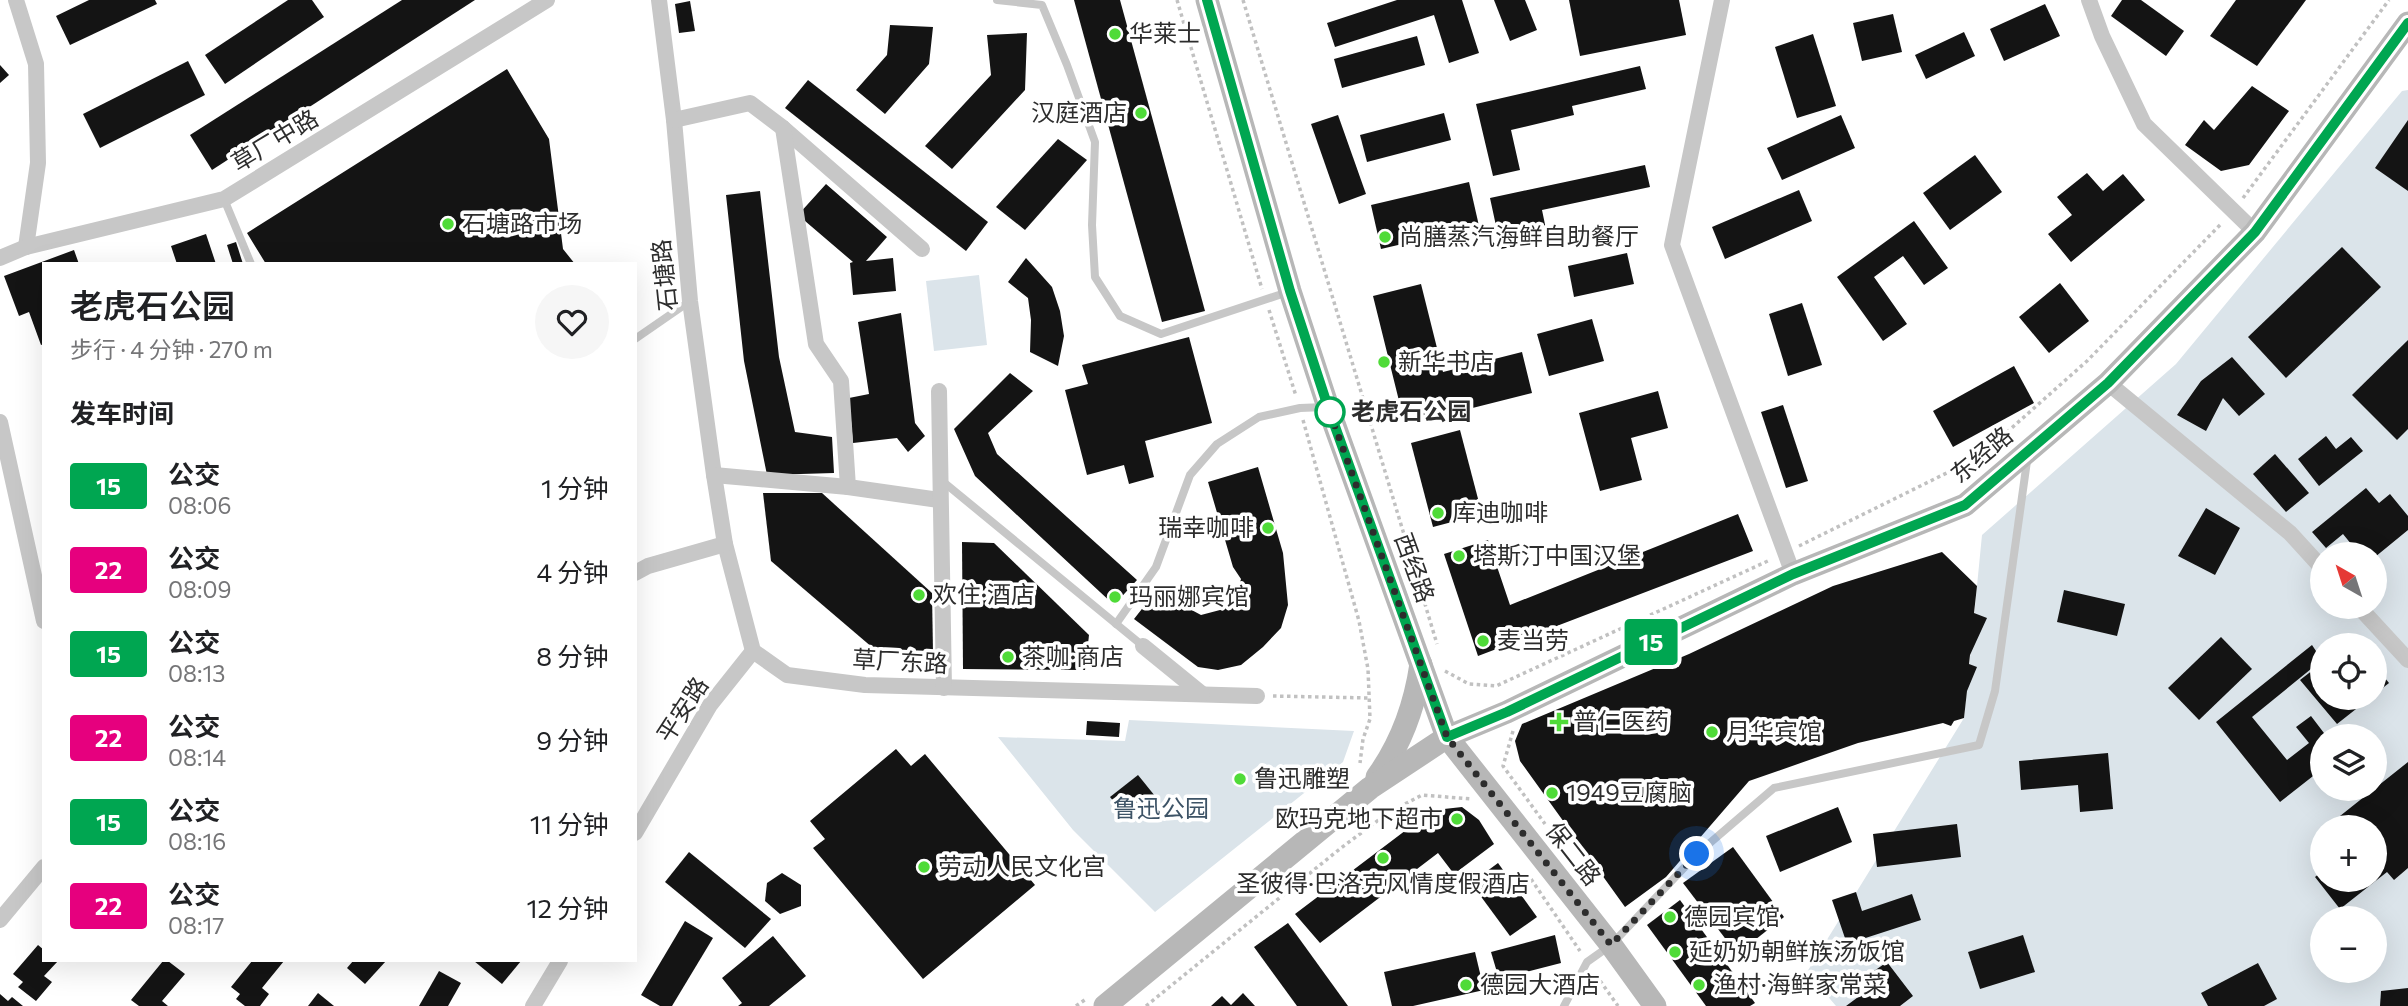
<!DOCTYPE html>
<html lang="zh">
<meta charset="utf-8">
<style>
body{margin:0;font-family:Commissioner,"Noto Sans SC",sans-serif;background:#f6f6f6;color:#202124;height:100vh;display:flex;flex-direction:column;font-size:26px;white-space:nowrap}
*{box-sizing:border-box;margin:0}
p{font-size:23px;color:#757577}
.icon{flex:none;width:38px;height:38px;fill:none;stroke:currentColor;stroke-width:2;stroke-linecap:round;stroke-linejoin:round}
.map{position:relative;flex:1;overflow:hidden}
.details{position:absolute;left:42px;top:262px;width:595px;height:700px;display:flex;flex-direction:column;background:#fff;border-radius:0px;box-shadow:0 7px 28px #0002}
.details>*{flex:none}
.badge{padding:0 14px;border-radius:5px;font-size:24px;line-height:46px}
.needle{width:46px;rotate:321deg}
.tools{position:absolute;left:2310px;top:542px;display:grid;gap:14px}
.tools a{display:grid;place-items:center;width:77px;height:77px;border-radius:50%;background:#fff;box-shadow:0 7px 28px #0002;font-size:35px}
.you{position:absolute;width:35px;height:35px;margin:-18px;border:5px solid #fff;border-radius:50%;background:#1a73e8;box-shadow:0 0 0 10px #1a73e833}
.map>.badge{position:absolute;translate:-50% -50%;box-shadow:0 0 0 4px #fff}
h2{padding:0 28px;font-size:26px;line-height:63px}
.round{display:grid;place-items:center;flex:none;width:74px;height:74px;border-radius:37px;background:#f6f6f6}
.headline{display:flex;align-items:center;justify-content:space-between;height:119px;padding:0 28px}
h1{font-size:33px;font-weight:600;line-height:52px}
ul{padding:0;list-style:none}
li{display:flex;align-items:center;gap:21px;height:84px;padding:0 28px}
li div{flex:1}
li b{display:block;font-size:26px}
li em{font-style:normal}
li .badge{min-width:77px;font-weight:700;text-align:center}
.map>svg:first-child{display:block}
</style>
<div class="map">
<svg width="2408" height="1006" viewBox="0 0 2408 1006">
<rect width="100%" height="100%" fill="#fff"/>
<g fill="#dbe4ea" fill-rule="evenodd">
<path d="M2408,90V1006H1836L1807,972L1964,718L1982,535L2176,364L2402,91ZM2322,555H2375V607H2322ZM2322,646H2375V698H2322ZM2322,737H2375V789H2322ZM2322,828H2375V880H2322ZM2322,919H2375V971H2322Z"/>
<polygon points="979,275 987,345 934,351 926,281"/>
<polygon points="1129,720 1354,731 1343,762 1155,912 1073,830 998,737 1125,741"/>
</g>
<g fill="#141414">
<polygon points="89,0 155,0 157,4 70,45 56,16"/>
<polygon points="288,0 312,0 324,17 225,84 205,55"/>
<polygon points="402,0 475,0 212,170 190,135"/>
<polygon points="1074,0 1120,0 1205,311 1162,322"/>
<polygon points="1397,0 1462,0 1479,53 1449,63 1434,15 1335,47 1327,23"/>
<polygon points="1494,0 1525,0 1537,30 1510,41"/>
<polygon points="1569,0 1679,0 1686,35 1580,56"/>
<polygon points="2122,0 2141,0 2184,31 2166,56 2111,16"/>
<polygon points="2236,0 2306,0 2257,66 2210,36"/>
<polygon points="690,1 695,31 679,33 675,4"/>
<polygon points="2045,4 2060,36 2004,61 1990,29"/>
<polygon points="1893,14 1902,52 1862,61 1853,23"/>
<polygon points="890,25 933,27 929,64 885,114 856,90 887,55"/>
<polygon points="1964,32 1975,56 1926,79 1915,55"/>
<polygon points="1027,33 1025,90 952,169 925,146 991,75 987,35"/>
<polygon points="1813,34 1836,106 1797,118 1775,47"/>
<polygon points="1417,36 1425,65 1342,88 1334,59"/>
<polygon points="188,61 205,95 100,148 83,114"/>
<polygon points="0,65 9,75 0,83"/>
<polygon points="1640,66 1646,89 1572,106 1574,115 1511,130 1520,170 1493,176 1476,104"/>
<polygon points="507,69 549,139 563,249 575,264 266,264 247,233"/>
<polygon points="808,80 988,222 966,251 785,108"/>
<polygon points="2252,86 2289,111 2249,165 2221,171 2185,145 2204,120 2214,130"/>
<polygon points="1444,113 1451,140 1367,162 1360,135"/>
<polygon points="1338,115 1366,194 1339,204 1311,124"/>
<polygon points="1841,115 1855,148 1782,180 1767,148"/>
<polygon points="2408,120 2408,191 2375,168"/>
<polygon points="1058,139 1087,160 1025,230 996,207"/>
<polygon points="1975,155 2002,192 1950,230 1923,193"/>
<polygon points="1645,165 1650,187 1542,210 1548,239 1501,249 1490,198"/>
<polygon points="2087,173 2103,191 2123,174 2145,200 2071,262 2048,234 2072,215 2057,197"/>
<polygon points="1469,182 1479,226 1381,249 1371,205"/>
<polygon points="826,184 887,237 866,261 893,258 896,291 853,295 850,263 853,262 798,215"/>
<polygon points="1799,190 1812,221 1725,259 1712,227"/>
<polygon points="760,191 779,357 795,432 832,437 834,473 767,475 744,361 726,195"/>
<polygon points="1914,221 1948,268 1924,285 1903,256 1874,277 1907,324 1883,341 1837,277"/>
<polygon points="206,234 216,264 177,264 171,246"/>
<polygon points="236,242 243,264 233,264 227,245"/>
<polygon points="2342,247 2381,287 2286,378 2248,337"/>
<polygon points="74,250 79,264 44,264 44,344 41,345 29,312 19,316 4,276"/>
<polygon points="1627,253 1634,284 1574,297 1568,266"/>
<polygon points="1026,258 1052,287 1060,311 1064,336 1058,366 1030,352 1031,320 1028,298 1008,282"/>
<polygon points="2060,283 2089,321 2049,353 2019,317"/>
<polygon points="1421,284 1443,372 1522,352 1532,393 1405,425 1373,296"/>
<polygon points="1802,303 1822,365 1788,376 1769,314"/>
<polygon points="901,313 915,423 925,436 908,452 897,438 853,443 849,398 869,394 858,322"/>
<polygon points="1592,319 1604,361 1549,376 1537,334"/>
<polygon points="1189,337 1212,423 1145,441 1154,477 1129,484 1124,465 1087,475 1065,390 1088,384 1082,365"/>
<polygon points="2408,340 2408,429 2397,440 2352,395"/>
<polygon points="2232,357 2265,394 2239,416 2223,398 2206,431 2177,415 2201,381"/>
<polygon points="2014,366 2034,403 1953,447 1933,411"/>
<polygon points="1010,373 1033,391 988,433 997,454 1137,580 1114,605 975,476 954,429"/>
<polygon points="1658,391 1668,428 1631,438 1642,480 1600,491 1579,413"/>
<polygon points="1783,405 1808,481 1786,488 1761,412"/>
<polygon points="1460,430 1482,514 1433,527 1411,443"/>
<polygon points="2326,436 2336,449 2351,437 2363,451 2319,486 2298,459"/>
<polygon points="2275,454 2309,493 2286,512 2253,474"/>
<polygon points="1258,467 1283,553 1288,605 1281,628 1263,647 1241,665 1218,670 1198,667 1134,619 1156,591 1201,615 1220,610 1236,596 1241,579 1233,567 1208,482"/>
<polygon points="2366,488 2379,503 2390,494 2408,516 2408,530 2375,557 2375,555 2360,555 2343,534 2326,548 2312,532"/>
<polygon points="763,493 822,493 932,593 933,653 880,654 771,561"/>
<polygon points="2206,508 2240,528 2215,575 2178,556"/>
<polygon points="1738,514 1753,551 1478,656 1444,554 1488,540 1510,605"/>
<polygon points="962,542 994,543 1089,635 1085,670 963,669"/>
<polygon points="1942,552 1977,586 1974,613 1987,618 1970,655 1969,664 1977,667 1967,691 1964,718 1954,721 1951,726 1943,723 1858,743 1749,781 1666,877 1625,907 1520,761 1515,741 1522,724 1689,654 1833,586"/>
<polygon points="2064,590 2125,604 2117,636 2057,622"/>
<polygon points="2221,637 2252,669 2199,720 2168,688"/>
<polygon points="2312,645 2322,660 2252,717 2287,760 2309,743 2296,727 2311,716 2327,737 2322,737 2322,769 2280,802 2216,722"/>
<polygon points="2322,663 2322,698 2370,698 2337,724 2300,680"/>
<polygon points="2375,666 2389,683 2375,694"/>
<polygon points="1087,721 1120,723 1119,737 1086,735"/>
<polygon points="896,749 911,766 925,754 1035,885 923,979 813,848 825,839 810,821"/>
<polygon points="2108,753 2113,809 2080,812 2078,785 2021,790 2019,761"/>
<polygon points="2408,762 2408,868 2394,880 2387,872 2340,909 2315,877 2322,871 2322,880 2375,880 2375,828 2350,828 2340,816"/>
<polygon points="1138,775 1155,796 1128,819 1110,797"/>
<polygon points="1462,807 1479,820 1494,844 1454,874 1438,853 1320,943 1295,914 1418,821 1444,809"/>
<polygon points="1838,807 1852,842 1780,872 1766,836"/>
<polygon points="1957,824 1961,857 1877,867 1873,834"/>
<polygon points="1733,847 1784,917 1737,954 1683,883"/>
<polygon points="689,852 771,919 745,948 665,882"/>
<polygon points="1498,863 1537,917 1510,936 1471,883"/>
<polygon points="782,873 801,885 801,906 780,914 765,901 767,883"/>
<polygon points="1856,892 1862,911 1912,894 1921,920 1847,944 1832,900"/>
<polygon points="1680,900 1755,1003 1750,1006 1706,1006 1647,925"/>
<polygon points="685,921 713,938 672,1006 660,1006 641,995"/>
<polygon points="1288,923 1348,1006 1297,1006 1254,947"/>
<polygon points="1555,935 1561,963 1499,979 1491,952"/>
<polygon points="2023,935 2035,972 1980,989 1968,952"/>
<polygon points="773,936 806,976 769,1006 738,1006 742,1003 722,978"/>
<polygon points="38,945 44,950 44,961 58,961 44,976 52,982 36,1001 18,987 23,982 13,974"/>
<polygon points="1475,952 1484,990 1413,1006 1392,1006 1384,972"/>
<polygon points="163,961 168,961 185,974 162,1001 168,1006 139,1006 131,1000"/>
<polygon points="252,961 284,961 262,988 269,994 260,1006 245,1006 236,999 240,994 231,987"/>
<polygon points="353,961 386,961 365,984 347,968"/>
<polygon points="474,961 521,961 502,984"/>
<polygon points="1887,962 1913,996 1900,1006 1846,1006 1869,989 1861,980"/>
<polygon points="2258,963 2277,999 2264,1006 2208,1006 2201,993"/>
<polygon points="439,971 461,983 448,1006 419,1006"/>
<polygon points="2408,988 2408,1006 2380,1006 2381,991"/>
<polygon points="318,993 334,1006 308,1006"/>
<polygon points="1243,993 1255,1006 1211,1006 1222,996 1231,1005"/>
<polygon points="0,994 8,1001 12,997 23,1006 0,1006"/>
</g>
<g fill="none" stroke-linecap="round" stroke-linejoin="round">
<g stroke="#c1c1c1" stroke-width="3.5" stroke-dasharray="3.5 3.5" stroke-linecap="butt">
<polyline points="1177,0 1262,289"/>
<polyline points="1243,0 1437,644"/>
<polyline points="2243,198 2389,0"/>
<polyline points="1269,310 1296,396"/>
<polyline points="1303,420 1359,621 1368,669 1370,719 1363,739 1360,763"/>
<polyline points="1799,546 1979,457 2087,361 2222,223"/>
<polyline points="1445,671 1469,684 1496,686 1770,560"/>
<polyline points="1273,696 1369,698"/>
<polyline points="1513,731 1503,766 1545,824"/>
<polyline points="1531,879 1580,951"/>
<polyline points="1596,975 1618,1006"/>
<polyline points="1076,1006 1086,999"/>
<polyline points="1146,1006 1341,848 1388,813 1422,795 1471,799"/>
</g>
<g stroke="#c7c7c7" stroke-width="8">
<polyline points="997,0 1042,5 1067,65 1095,142 1092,225 1095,277 1120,316 1161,334 1288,292"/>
<polyline points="224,199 251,264"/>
<polyline points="635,339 690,301"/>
<polyline points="941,480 1143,646"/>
<polyline points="1116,624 1156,567 1190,475 1217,444 1259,417 1300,408 1325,407"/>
<polyline points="1564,1006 1587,962 1611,945 1697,854 1774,788 1979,745 1995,691 2027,461"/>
</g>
<g stroke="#c7c7c7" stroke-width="16">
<polyline points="16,0 36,64 38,163 26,247"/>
<polyline points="659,0 674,120 690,301 714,475 725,544 753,651 787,675 865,685 1257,696"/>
<polyline points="1722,0 1672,245 1793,574"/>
<polyline points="2089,0 2102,36 2144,124 2255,232"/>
<polyline points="674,120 750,103 783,128 922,249"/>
<polyline points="783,128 816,344 841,381 848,487 939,500"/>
<polyline points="0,258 26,247 224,199 547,0"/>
<polyline points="2108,383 2290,533 2322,568"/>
<polyline points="939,391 944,688"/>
<polyline points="0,422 44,621"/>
<polyline points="714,475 848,487"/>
<polyline points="635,573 648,566 725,544"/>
<polyline points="2359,607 2408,660"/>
<polyline points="1143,646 1202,694"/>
<polyline points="635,833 710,705 753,651"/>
<polyline points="0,920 44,867"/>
<polyline points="533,1006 560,961"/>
</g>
<g stroke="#b7b7b7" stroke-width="23">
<polyline points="1207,0 1290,291 1328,407 1447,737 1611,945 1655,1006"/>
<path d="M1377,777C1401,744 1415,705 1421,664"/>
<polyline points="1105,1006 1370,788 1447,737 1507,712 1793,574 1965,505 2108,383 2255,232 2408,23"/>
</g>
</g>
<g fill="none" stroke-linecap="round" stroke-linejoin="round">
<g stroke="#fff" stroke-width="16">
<polyline id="line" points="1207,0 1290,291 1328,407 1447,737 1507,712 1793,574 1965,505 2108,383 2255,232 2408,23"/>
</g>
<use href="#line" stroke="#00a651" stroke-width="10"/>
<polyline stroke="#2d2d2d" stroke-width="7" stroke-dasharray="0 12.6" points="1330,412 1328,407 1447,737 1611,945 1697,854"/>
</g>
<g fill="#4fdb38" stroke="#fff" stroke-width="2.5">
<circle cx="1115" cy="34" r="7"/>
<circle cx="1141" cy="113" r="7"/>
<circle cx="448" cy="224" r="7"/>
<circle cx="1385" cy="237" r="7"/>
<circle cx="1384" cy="362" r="7"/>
<circle cx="1438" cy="513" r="7"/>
<circle cx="1268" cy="528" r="7"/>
<circle cx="1459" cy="556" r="7"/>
<circle cx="919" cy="595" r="7"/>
<circle cx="1115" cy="597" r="7"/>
<circle cx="1483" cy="641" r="7"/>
<circle cx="1008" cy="657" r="7"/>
<path d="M1555.5 711.5h7v7h7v7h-7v7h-7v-7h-7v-7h7z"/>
<circle cx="1712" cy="732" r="7"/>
<circle cx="1240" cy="779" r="7"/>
<circle cx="1552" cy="793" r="7"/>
<circle cx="1457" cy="819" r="7"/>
<circle cx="1383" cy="858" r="7"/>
<circle cx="924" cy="867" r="7"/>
<circle cx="1670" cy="917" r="7"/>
<circle cx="1675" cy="952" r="7"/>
<circle cx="1466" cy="985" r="7"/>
<circle cx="1699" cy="985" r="7"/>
</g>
<circle fill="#fff" stroke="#00a651" stroke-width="3.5" cx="1330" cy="412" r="14"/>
<g text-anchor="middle" stroke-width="7" stroke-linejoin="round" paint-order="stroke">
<g font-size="24" fill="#2d2d2d" stroke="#fff" text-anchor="start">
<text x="1129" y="42">华莱士</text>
<text x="1127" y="121" text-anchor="end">汉庭酒店</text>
<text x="462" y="232">石塘路市场</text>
<text x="1399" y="245">尚膳蒸汽海鲜自助餐厅</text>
<text x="1398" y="370">新华书店</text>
<text x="1452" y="521">库迪咖啡</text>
<text x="1254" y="536" text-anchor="end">瑞幸咖啡</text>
<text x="1473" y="564">塔斯汀中国汉堡</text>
<text x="933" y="603">欢住·酒店</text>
<text x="1129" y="605">玛丽娜宾馆</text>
<text x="1497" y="649">麦当劳</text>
<text x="1022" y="665">茶咖·商店</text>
<text x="1573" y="730">普仁医药</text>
<text x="1726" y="740">月华宾馆</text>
<text x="1254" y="787">鲁迅雕塑</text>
<text x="1566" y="801">1949豆腐脑</text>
<text x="1443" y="827" text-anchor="end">欧玛克地下超市</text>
<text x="938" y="875">劳动人民文化宫</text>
<text x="1383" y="892" text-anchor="middle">圣彼得·巴洛克风情度假酒店</text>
<text x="1684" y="925">德园宾馆</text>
<text x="1689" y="960">延奶奶朝鲜族汤饭馆</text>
<text x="1480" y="993">德园大酒店</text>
<text x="1713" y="993">渔村·海鲜家常菜</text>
</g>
<g font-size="24" fill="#2d2d2d" stroke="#fff">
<text transform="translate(275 141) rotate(-31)" y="8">草厂中路</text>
<text transform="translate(665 275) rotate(-96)" y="8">石塘路</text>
<text transform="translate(1982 455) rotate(-40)" y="8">东经路</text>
<text transform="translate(1414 568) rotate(70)" y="8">西经路</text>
<text transform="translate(900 662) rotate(3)" y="8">草厂东路</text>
<text transform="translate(683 710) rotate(-57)" y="8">平安路</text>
<text transform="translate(1573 854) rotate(52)" y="8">保二路</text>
</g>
<g font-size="24" font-weight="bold" fill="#2d2d2d" stroke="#fff" text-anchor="start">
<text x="1351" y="420">老虎石公园</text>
</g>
<g font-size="24" fill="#3d5366" stroke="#fff">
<text x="1161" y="817">鲁迅公园</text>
</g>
</g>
</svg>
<div class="tools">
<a><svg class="needle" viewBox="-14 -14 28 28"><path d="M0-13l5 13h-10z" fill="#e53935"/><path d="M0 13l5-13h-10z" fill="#757577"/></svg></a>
<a><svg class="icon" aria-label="locate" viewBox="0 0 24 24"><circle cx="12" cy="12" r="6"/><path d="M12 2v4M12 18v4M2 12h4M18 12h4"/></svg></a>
<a><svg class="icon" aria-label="layers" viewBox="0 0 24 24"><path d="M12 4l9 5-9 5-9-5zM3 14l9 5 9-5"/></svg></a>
<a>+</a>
<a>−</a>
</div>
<div class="you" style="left:1697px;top:854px"></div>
<b class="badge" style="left:1651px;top:642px;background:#00a651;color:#fff">15</b>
<section class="details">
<div class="headline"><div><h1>老虎石公园</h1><p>步行 · 4 分钟 · 270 m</p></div><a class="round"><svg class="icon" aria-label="heart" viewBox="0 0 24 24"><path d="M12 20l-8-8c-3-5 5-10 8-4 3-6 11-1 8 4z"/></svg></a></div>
<h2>发车时间</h2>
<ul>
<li><span class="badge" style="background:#00a651;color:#fff">15</span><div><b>公交</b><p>08:06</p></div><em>1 分钟</em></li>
<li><span class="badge" style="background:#e6007e;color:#fff">22</span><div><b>公交</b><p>08:09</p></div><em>4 分钟</em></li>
<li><span class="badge" style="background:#00a651;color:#fff">15</span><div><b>公交</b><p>08:13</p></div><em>8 分钟</em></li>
<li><span class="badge" style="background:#e6007e;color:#fff">22</span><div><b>公交</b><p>08:14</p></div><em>9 分钟</em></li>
<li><span class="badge" style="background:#00a651;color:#fff">15</span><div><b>公交</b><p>08:16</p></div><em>11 分钟</em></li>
<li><span class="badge" style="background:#e6007e;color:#fff">22</span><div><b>公交</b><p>08:17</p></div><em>12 分钟</em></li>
</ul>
</section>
</div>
